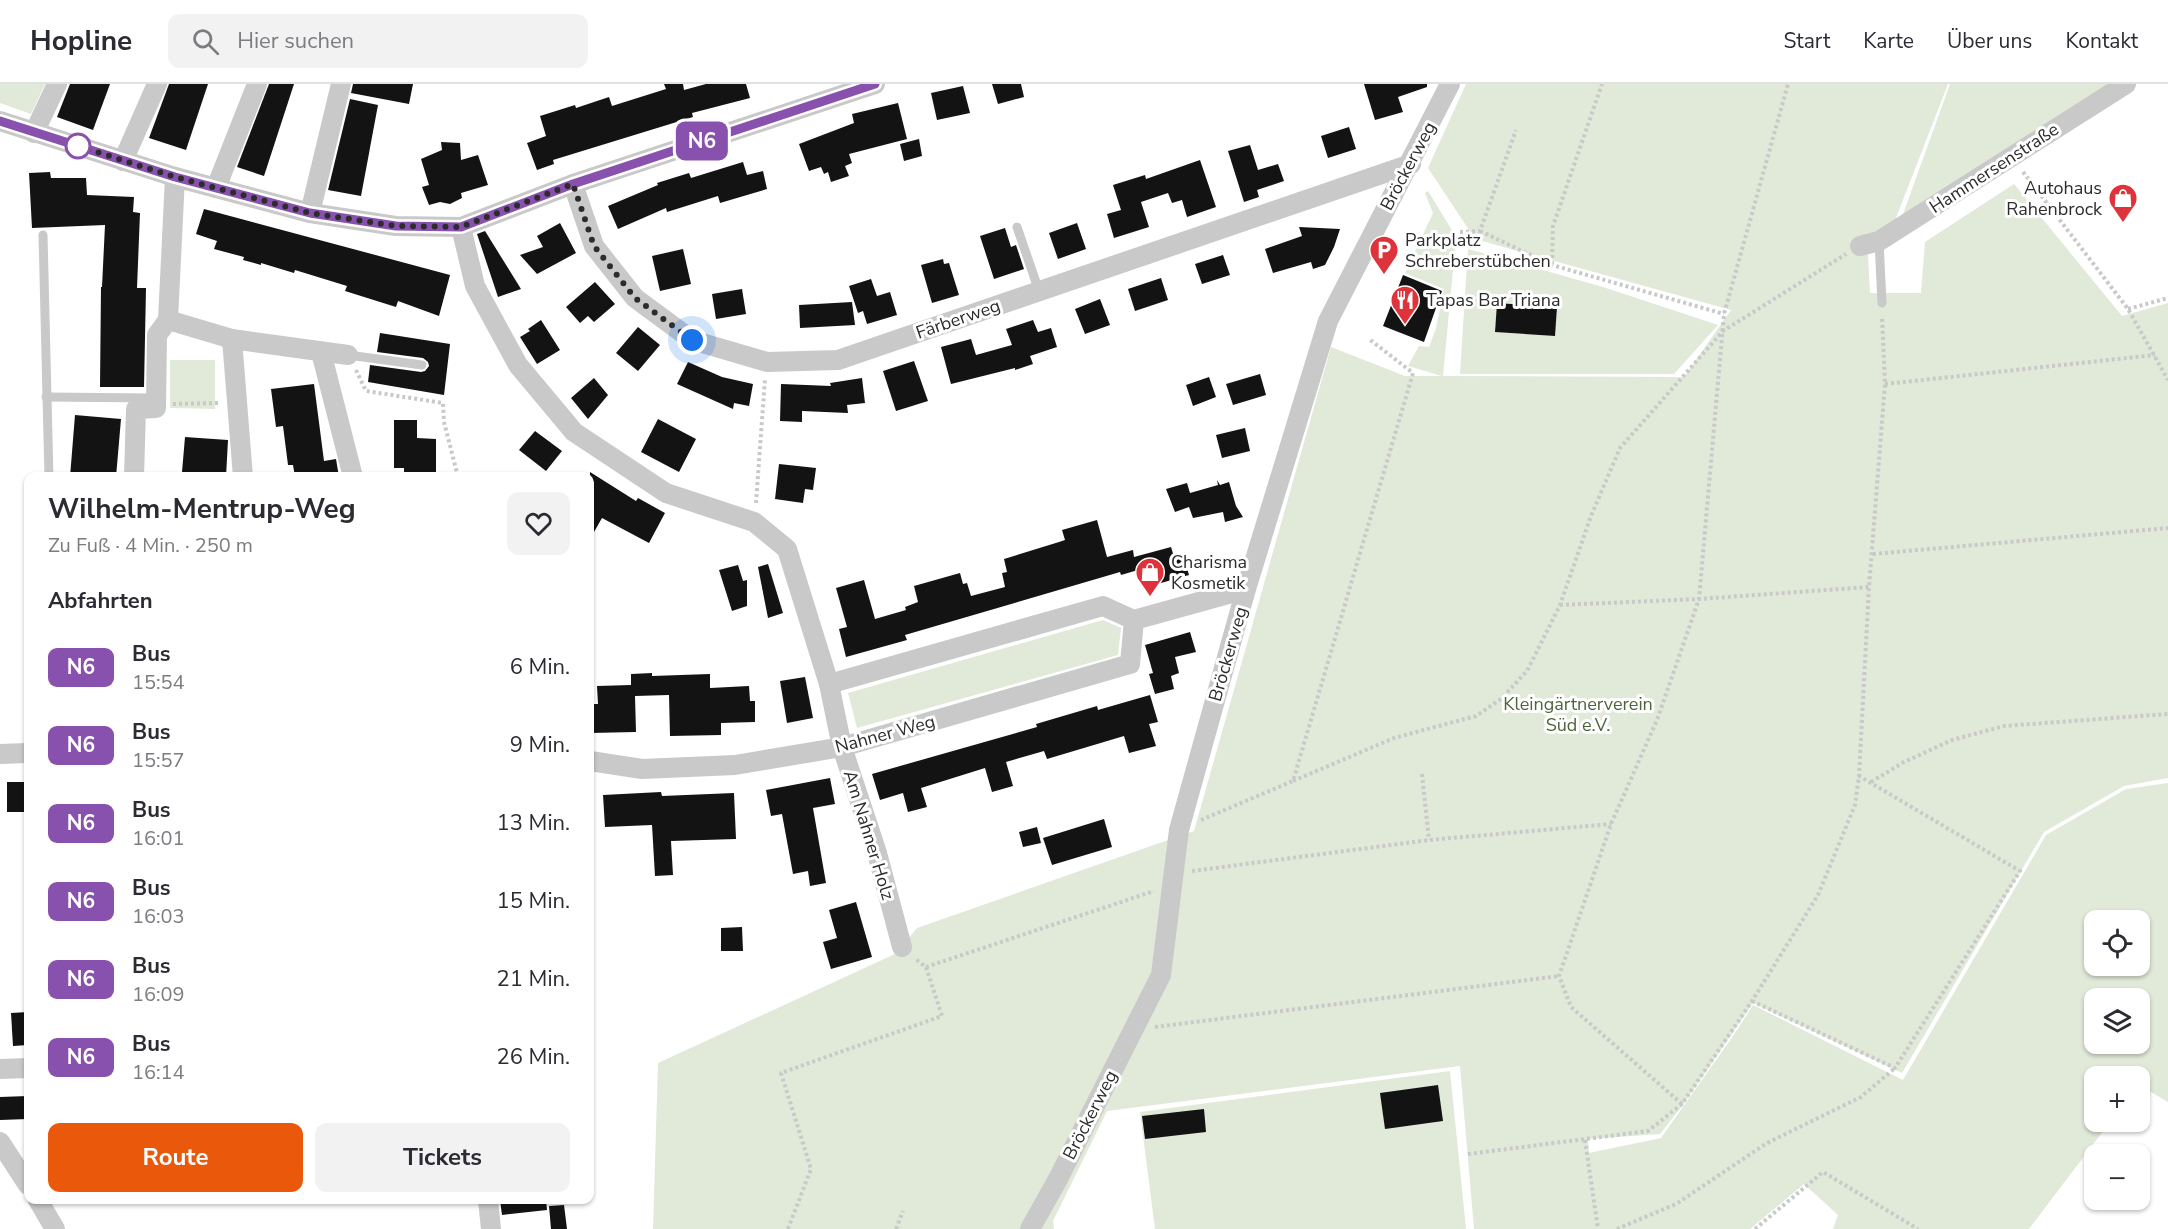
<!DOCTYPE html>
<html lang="de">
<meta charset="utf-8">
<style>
body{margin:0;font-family:"Nunito Sans",sans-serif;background:#f2f2f3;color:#2b2b33;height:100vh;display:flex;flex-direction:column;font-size:22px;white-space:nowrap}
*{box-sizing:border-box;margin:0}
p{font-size:20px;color:#7c7c81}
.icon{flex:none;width:33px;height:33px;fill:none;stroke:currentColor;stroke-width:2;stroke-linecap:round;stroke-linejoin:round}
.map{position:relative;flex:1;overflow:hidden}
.drawer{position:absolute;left:24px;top:388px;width:570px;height:732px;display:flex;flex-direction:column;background:#fff;border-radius:12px;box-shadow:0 2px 4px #0004}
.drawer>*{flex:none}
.badge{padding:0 12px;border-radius:9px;font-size:21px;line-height:39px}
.tools{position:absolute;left:2084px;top:826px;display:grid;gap:12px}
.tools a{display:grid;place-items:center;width:66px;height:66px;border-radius:12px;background:#fff;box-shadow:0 2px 4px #0004;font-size:30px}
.you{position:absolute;width:30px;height:30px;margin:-15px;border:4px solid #fff;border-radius:50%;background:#1a73e8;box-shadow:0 0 0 9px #1a73e833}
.map>.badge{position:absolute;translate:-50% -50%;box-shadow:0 0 0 3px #fff}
h2{padding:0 24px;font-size:22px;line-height:54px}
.round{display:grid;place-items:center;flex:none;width:63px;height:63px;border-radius:12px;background:#f2f2f3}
.overview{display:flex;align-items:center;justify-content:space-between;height:102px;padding:0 24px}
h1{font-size:28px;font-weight:700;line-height:45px}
.button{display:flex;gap:12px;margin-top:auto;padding:12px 24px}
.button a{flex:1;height:69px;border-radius:12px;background:#ea580c;color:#fff;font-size:24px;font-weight:700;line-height:69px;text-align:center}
.button a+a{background:#f2f2f3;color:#2b2b33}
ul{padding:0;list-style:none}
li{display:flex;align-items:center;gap:18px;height:78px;padding:0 24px}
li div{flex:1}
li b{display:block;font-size:22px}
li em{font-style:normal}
li .badge{min-width:66px;font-weight:700;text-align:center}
header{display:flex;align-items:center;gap:36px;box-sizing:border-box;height:84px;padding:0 30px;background:#fff;border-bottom:2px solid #e1e1e2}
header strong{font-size:28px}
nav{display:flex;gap:33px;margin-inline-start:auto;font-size:21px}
.search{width:420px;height:54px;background:#f2f2f3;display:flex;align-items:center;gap:15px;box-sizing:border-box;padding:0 21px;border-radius:12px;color:#7c7c81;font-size:22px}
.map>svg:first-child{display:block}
</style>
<header>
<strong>Hopline</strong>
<div class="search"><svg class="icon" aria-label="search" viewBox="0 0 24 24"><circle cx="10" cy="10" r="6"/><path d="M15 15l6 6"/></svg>Hier suchen</div>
<nav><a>Start</a><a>Karte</a><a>Über uns</a><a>Kontakt</a></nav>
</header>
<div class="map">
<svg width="2168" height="1145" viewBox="0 0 2168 1145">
<rect width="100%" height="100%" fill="#fff"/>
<g fill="#e1e9d9" fill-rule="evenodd">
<polygon points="0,0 45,0 31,30 0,19"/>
<path d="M1466,0H1948L1894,139L1867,153L1870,209H1921L1925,158L2014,100L2122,232L2168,219V694L2124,702L2044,748L1902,989L1753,919L1683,1021L1660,1050L1588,1055L1589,1069L1661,1054L1733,952L1753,921L1903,996L2046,751L2126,705L2168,699V1018L2139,1001V993H2094V1038H2110L2029,1145H1833L1838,1131L1804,1100L1750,1145H1474L1460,982L1107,1027L1053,1137L1054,1145H653L658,979L897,869L917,844L1194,747L1331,263L1405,292H1442L1408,282L1419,262L1429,263L1436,244L1444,205L1405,189L1433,129L1425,109L1428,107L1456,153L1443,292L1684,293L1731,226L1475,155L1428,84ZM2094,837H2139V882H2094ZM2094,915H2139V960H2094Z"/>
<polygon points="1950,0 2115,0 1902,133"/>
<path d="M1468,165L1603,203L1718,241L1674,290H1460ZM1497,219L1556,223L1555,252L1495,248Z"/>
<polygon points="170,276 215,276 215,325 170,324"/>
<polygon points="1103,536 1121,544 1118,571 857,644 848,609"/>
<polygon points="1450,987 1466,1145 1155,1145 1140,1028"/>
</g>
<g fill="#131313">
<polygon points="70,0 110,0 93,46 57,33"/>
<polygon points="169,0 208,0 186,66 149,54"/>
<polygon points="269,0 294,0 264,92 237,83"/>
<polygon points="353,0 413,0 409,20 351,9"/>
<polygon points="664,0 683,0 684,6 706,0 746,0 750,14 692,29 693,33 553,76 554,80 537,86 527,59 546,52 540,32 575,21 576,24 609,13 612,22 666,5"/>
<polygon points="992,0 1021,0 1024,13 998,20"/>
<polygon points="1364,0 1427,0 1427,3 1398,13 1403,28 1375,36"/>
<polygon points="963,2 970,29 937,36 931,9"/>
<polygon points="350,15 378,21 361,112 328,106"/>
<polygon points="898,19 907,55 849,70 852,79 845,82 849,92 831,98 828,88 824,90 821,83 809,87 799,60 854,39 852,30"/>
<polygon points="1349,43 1356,65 1328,74 1321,52"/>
<polygon points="919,55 922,72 904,77 900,60"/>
<polygon points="441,58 460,59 461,76 478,71 488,101 461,109 462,114 450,120 440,118 429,121 422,103 429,101 421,75 442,66"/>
<polygon points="1250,61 1258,86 1278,80 1284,97 1257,106 1259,113 1244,118 1228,67"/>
<polygon points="1200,76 1216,123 1187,133 1182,116 1172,119 1168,109 1141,118 1149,143 1114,154 1107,130 1121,126 1113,101 1145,91 1146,95"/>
<polygon points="743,78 747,91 763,87 767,105 720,119 718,112 667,128 666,124 618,145 608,122 658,101 657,99 689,89 691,94"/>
<polygon points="50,88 51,94 86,94 87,111 134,113 133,128 140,129 137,204 146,204 144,303 100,303 101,203 102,203 105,141 32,144 29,89"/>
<polygon points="204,125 450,191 439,232 398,217 396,223 345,207 347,202 295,186 294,189 261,179 261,181 243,176 244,173 214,165 217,157 196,150"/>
<polygon points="560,139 576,169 537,190 520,171 543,163 537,152"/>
<polygon points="1077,139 1086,165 1058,175 1049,149"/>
<polygon points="1299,143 1340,145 1334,163 1325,181 1313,185 1311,178 1273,189 1265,165 1302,152"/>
<polygon points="1005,144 1011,163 1016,161 1024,185 994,195 980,152"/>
<polygon points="485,147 521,205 498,213 477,150"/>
<polygon points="683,165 691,200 660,207 652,172"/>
<polygon points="1223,171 1230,191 1202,200 1195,180"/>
<polygon points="943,175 944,180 949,179 959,211 932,219 921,181"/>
<polygon points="1403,191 1442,207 1424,258 1383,242"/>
<polygon points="1161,194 1168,216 1135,227 1128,205"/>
<polygon points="871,195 877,212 890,208 897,231 867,240 863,227 858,229 849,202"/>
<polygon points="595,198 615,220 594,238 588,232 580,239 566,223"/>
<polygon points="742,205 746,230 716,235 712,210"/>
<polygon points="1100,215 1110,241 1085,250 1075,225"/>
<polygon points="852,218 855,241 800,244 799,221"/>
<polygon points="1497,219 1557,223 1555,252 1495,248"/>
<polygon points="541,236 560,266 537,280 520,253 530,247 528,245"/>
<polygon points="1033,236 1038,248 1051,244 1057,263 1030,272 1033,280 1015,286 1015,284 951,300 941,263 971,255 976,271 1012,261 1006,245"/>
<polygon points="638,243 660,261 638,287 616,269"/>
<polygon points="380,249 450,260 444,311 368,298 370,281 421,288 425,287 429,282 428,278 423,274 377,268"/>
<polygon points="914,277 928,317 896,327 883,287"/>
<polygon points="688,278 722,293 753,300 749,322 734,319 733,325 677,300"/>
<polygon points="1260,290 1266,311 1233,321 1226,300"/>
<polygon points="1209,293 1216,313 1193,322 1186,301"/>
<polygon points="594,294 608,311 588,335 571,314"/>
<polygon points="862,294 865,319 847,321 848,329 802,327 802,338 780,337 781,300 831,302 830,299"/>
<polygon points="314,300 324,377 336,375 339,393 295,393 293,381 288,381 283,342 276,343 271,305"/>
<polygon points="75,331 121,335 116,393 70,393"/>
<polygon points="658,335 696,355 679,388 641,368"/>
<polygon points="394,336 417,336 417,354 436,355 436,393 404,393 404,384 394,384"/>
<polygon points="1245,344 1250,367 1222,374 1216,351"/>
<polygon points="535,347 562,367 546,387 519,366"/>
<polygon points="185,353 228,356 226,393 187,393 188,389 182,388"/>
<polygon points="779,380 816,384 813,406 805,405 803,419 775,415"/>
<polygon points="590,388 636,417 638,414 665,429 649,459 602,434 590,455"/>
<polygon points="1217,396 1220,401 1229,398 1236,422 1243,433 1225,438 1223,428 1193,434 1189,423 1175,428 1166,405 1187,399 1190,409 1218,401"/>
<polygon points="1097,436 1107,473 1133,466 1134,473 1171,463 1175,476 1184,474 1189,491 1154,501 1152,493 1141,497 1138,486 1121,491 1120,488 905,551 907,556 846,573 839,545 847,543 836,504 864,496 875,535 906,526 905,523 918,518 914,502 960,489 963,500 967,499 971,512 1005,503 1002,489 1007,488 1004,475 1059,458 1065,456 1062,446"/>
<polygon points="768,480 783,529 768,534 758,483"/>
<polygon points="738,481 743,497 747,496 747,522 732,527 719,486"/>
<polygon points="1190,548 1196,568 1175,573 1179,589 1171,592 1174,605 1155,610 1149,590 1153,589 1145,561"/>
<polygon points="652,589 652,592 710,590 710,604 749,602 750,617 755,617 755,638 721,639 721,651 670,652 669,611 635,612 636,648 590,649 590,620 598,620 597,602 631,601 631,590"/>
<polygon points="805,593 813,634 787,639 780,597"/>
<polygon points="1150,611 1158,638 1149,640 1156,662 1129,669 1124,652 1047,675 1044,667 1006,678 1013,702 992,708 985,684 921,704 927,723 908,728 903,709 880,716 872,690 1037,643 1036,640 1097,622 1098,626"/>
<polygon points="830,694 835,720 813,724 826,799 810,802 808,787 793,790 782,730 771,732 766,706"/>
<rect x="7" y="698" width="21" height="30"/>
<polygon points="661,708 662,712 734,709 736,755 671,757 673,791 655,792 652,741 605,743 603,711"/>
<polygon points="1104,735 1112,763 1052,781 1043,754"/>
<polygon points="1037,743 1041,759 1023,763 1019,748"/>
<polygon points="856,818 872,873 831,885 823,858 837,854 829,826"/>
<polygon points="742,843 743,867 721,867 721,844"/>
<polygon points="28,928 28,961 13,962 11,929"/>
<polygon points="1438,1001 1443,1037 1385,1045 1380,1009"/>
<polygon points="28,1012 28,1035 0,1036 0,1013"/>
<polygon points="1204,1025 1206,1048 1145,1055 1142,1032"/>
<polygon points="500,1116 546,1116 547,1126 502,1131"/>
<polygon points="564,1121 567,1145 551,1145 549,1122"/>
</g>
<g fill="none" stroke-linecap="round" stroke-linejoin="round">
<g stroke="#c9c9c9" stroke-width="4" stroke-dasharray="3 3" stroke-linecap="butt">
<polyline points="2023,88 2128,225 2168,296"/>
<polyline points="1480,147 1552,181 1724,230"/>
<polyline points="1460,148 1480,147 1516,46"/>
<polyline points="1552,180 1553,142 1602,0"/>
<polyline points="2128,225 2168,214"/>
<polyline points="356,286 366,307 443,319 444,338 458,393"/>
<polyline points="1885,300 2155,271"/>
<polyline points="173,320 218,319"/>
<polyline points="756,419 765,295"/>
<polyline points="1873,470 2168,444"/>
<polyline points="1560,521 1699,515 1869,503"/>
<polyline points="1422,690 1429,756"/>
<polyline points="1293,697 1394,654 1476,632 1501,615 1527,587 1560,521 1591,432 1620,364 1723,247 1846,170"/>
<polyline points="1871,698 1904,678 1952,656 2004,642 2168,630"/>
<polyline points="1201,736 1293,697 1413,289 1369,255"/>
<polyline points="1192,787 1429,756 1611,740"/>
<polyline points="926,883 1154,807"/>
<polyline points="1752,917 1895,984 2020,787 1859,692"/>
<polyline points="1155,943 1559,892"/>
<polyline points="1682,1020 1571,923 1559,892 1611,740 1657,636 1699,515 1724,230 1788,0"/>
<polyline points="1585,1056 1598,1145"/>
<polyline points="1468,1070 1648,1047 1682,1020 1752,917 1818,811 1855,721 1859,692 1869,503 1885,300 1882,232"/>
<polyline points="788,1145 811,1085 781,989 942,932 926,883 914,874"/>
<polyline points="896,1145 903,1127"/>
<polyline points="1617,1145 1676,1120 1767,1059 1861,1013 1895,984"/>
<polyline points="1755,1145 1823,1088 1918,1145"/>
</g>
<g stroke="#c9c9c9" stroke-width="9">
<polyline points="1017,143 1039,207"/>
<polyline points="43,151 49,393"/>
<polyline points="1879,157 1882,219"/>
<polyline points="348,271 422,281"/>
<polyline points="46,313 155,314"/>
</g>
<g stroke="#c9c9c9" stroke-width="20">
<polyline points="0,37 175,93 310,129 396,142 461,143 573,100 875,0"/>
<polyline points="34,49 57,0"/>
<polyline points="123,77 157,0"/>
<polyline points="573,100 594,162 635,214 692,256 767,278 838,276 1411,80"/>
<polyline points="216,104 257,0"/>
<polyline points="310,129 341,0"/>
<polyline points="461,143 475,202 518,281 574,348 666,409 754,438 787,465 829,600 842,663 877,769 902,863"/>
<polyline points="1860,162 1879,157 2126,0"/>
<polyline points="168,236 232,255 348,271"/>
<polyline points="232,255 243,393"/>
<polyline points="321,268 353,393"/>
<polyline points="134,393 136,325 156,324 157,251 168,236 175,93"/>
<polyline points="1134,536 1246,505"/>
<polyline points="0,670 28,669"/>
<polyline points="590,677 642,685 735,681 842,663 1130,580 1134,536 1103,522 829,600"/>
<polyline points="0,985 28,984"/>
<polyline points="0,1058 28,1101"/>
<polyline points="38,1116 55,1145"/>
<polyline points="488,1116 491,1145"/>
<polyline points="1030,1145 1058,1095 1161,891 1179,746 1246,505 1328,237 1450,0"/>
</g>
</g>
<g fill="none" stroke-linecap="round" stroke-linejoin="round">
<g stroke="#fff" stroke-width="14">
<polyline id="line" points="0,37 175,93 310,129 396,142 461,143 573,100 875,0"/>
</g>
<use href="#line" stroke="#8951ae" stroke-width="9"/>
<polyline stroke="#2c2c2c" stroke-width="6" stroke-dasharray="0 10.8" points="78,62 175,93 310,129 396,142 461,143 573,100 594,162 635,214 692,256"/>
</g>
<defs>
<g id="shop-pin" transform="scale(1.5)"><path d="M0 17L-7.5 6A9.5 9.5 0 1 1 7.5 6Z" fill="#de333a" stroke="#fff"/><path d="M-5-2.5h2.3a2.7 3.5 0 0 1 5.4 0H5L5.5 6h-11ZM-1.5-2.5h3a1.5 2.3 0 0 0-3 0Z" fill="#fff"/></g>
<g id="parking-pin" transform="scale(1.5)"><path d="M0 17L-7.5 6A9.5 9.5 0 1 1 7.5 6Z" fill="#de333a" stroke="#fff"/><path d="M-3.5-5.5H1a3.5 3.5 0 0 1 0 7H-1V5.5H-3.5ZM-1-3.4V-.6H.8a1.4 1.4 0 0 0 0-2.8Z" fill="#fff"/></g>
<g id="restaurant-pin" transform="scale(1.5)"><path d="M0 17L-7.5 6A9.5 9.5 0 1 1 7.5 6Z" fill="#de333a" stroke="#fff"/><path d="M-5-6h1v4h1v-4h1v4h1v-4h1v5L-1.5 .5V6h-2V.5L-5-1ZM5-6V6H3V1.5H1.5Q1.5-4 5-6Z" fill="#fff"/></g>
</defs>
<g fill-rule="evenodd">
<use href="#shop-pin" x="2123" y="114"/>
<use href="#parking-pin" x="1384" y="166"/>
<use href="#restaurant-pin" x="1405" y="216"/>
<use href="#shop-pin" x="1150" y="488"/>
</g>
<circle fill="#fff" stroke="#8951ae" stroke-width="3" cx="78" cy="62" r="12"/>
<g text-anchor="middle" stroke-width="6" stroke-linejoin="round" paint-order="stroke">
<g font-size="18" fill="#2c2c2c" stroke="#fff">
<text transform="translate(1408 82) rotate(-62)" y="6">Bröckerweg</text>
<text transform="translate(1994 84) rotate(-33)" y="6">Hammersenstraße</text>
<text transform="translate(958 235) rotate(-19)" y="6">Färberweg</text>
<text transform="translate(1228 570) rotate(-74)" y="6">Bröckerweg</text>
<text transform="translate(885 650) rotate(-15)" y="6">Nahner Weg</text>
<text transform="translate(869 751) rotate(73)" y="6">Am Nahner Holz</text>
<text transform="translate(1090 1031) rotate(-63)" y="6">Bröckerweg</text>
</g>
<g font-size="18" fill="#2c2c2c" stroke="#fff" text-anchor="start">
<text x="2102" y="110" text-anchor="end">Autohaus<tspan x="2102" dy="21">Rahenbrock</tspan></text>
<text x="1405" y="162">Parkplatz<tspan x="1405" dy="21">Schreberstübchen</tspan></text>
<text x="1426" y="222">Tapas Bar Triana</text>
<text x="1171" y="484">Charisma<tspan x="1171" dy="21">Kosmetik</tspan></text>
</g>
<g font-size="18" fill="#4e653b" stroke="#fff">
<text x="1578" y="626">Kleingärtnerverein<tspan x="1578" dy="21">Süd e.V.</tspan></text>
</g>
</g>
</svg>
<div class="tools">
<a><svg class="icon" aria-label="locate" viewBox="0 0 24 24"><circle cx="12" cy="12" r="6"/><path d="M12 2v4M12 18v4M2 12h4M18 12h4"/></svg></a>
<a><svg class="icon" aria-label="layers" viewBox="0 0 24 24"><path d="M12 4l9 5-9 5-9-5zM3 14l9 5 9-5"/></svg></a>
<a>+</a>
<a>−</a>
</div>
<div class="you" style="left:692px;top:256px"></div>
<b class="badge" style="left:702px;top:57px;background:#8951ae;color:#fff">N6</b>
<section class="drawer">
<div class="overview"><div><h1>Wilhelm-Mentrup-Weg</h1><p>Zu Fuß · 4 Min. · 250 m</p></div><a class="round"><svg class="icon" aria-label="heart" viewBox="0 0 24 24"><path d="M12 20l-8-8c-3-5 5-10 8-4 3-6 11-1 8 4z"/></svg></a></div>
<h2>Abfahrten</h2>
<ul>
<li><span class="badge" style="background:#8951ae;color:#fff">N6</span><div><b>Bus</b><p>15:54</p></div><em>6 Min.</em></li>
<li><span class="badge" style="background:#8951ae;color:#fff">N6</span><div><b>Bus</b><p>15:57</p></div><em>9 Min.</em></li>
<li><span class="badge" style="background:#8951ae;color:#fff">N6</span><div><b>Bus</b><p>16:01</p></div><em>13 Min.</em></li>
<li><span class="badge" style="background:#8951ae;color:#fff">N6</span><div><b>Bus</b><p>16:03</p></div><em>15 Min.</em></li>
<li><span class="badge" style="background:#8951ae;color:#fff">N6</span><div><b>Bus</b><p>16:09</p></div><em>21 Min.</em></li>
<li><span class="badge" style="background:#8951ae;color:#fff">N6</span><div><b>Bus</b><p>16:14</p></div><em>26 Min.</em></li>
</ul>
<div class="button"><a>Route</a><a>Tickets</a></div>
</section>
</div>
